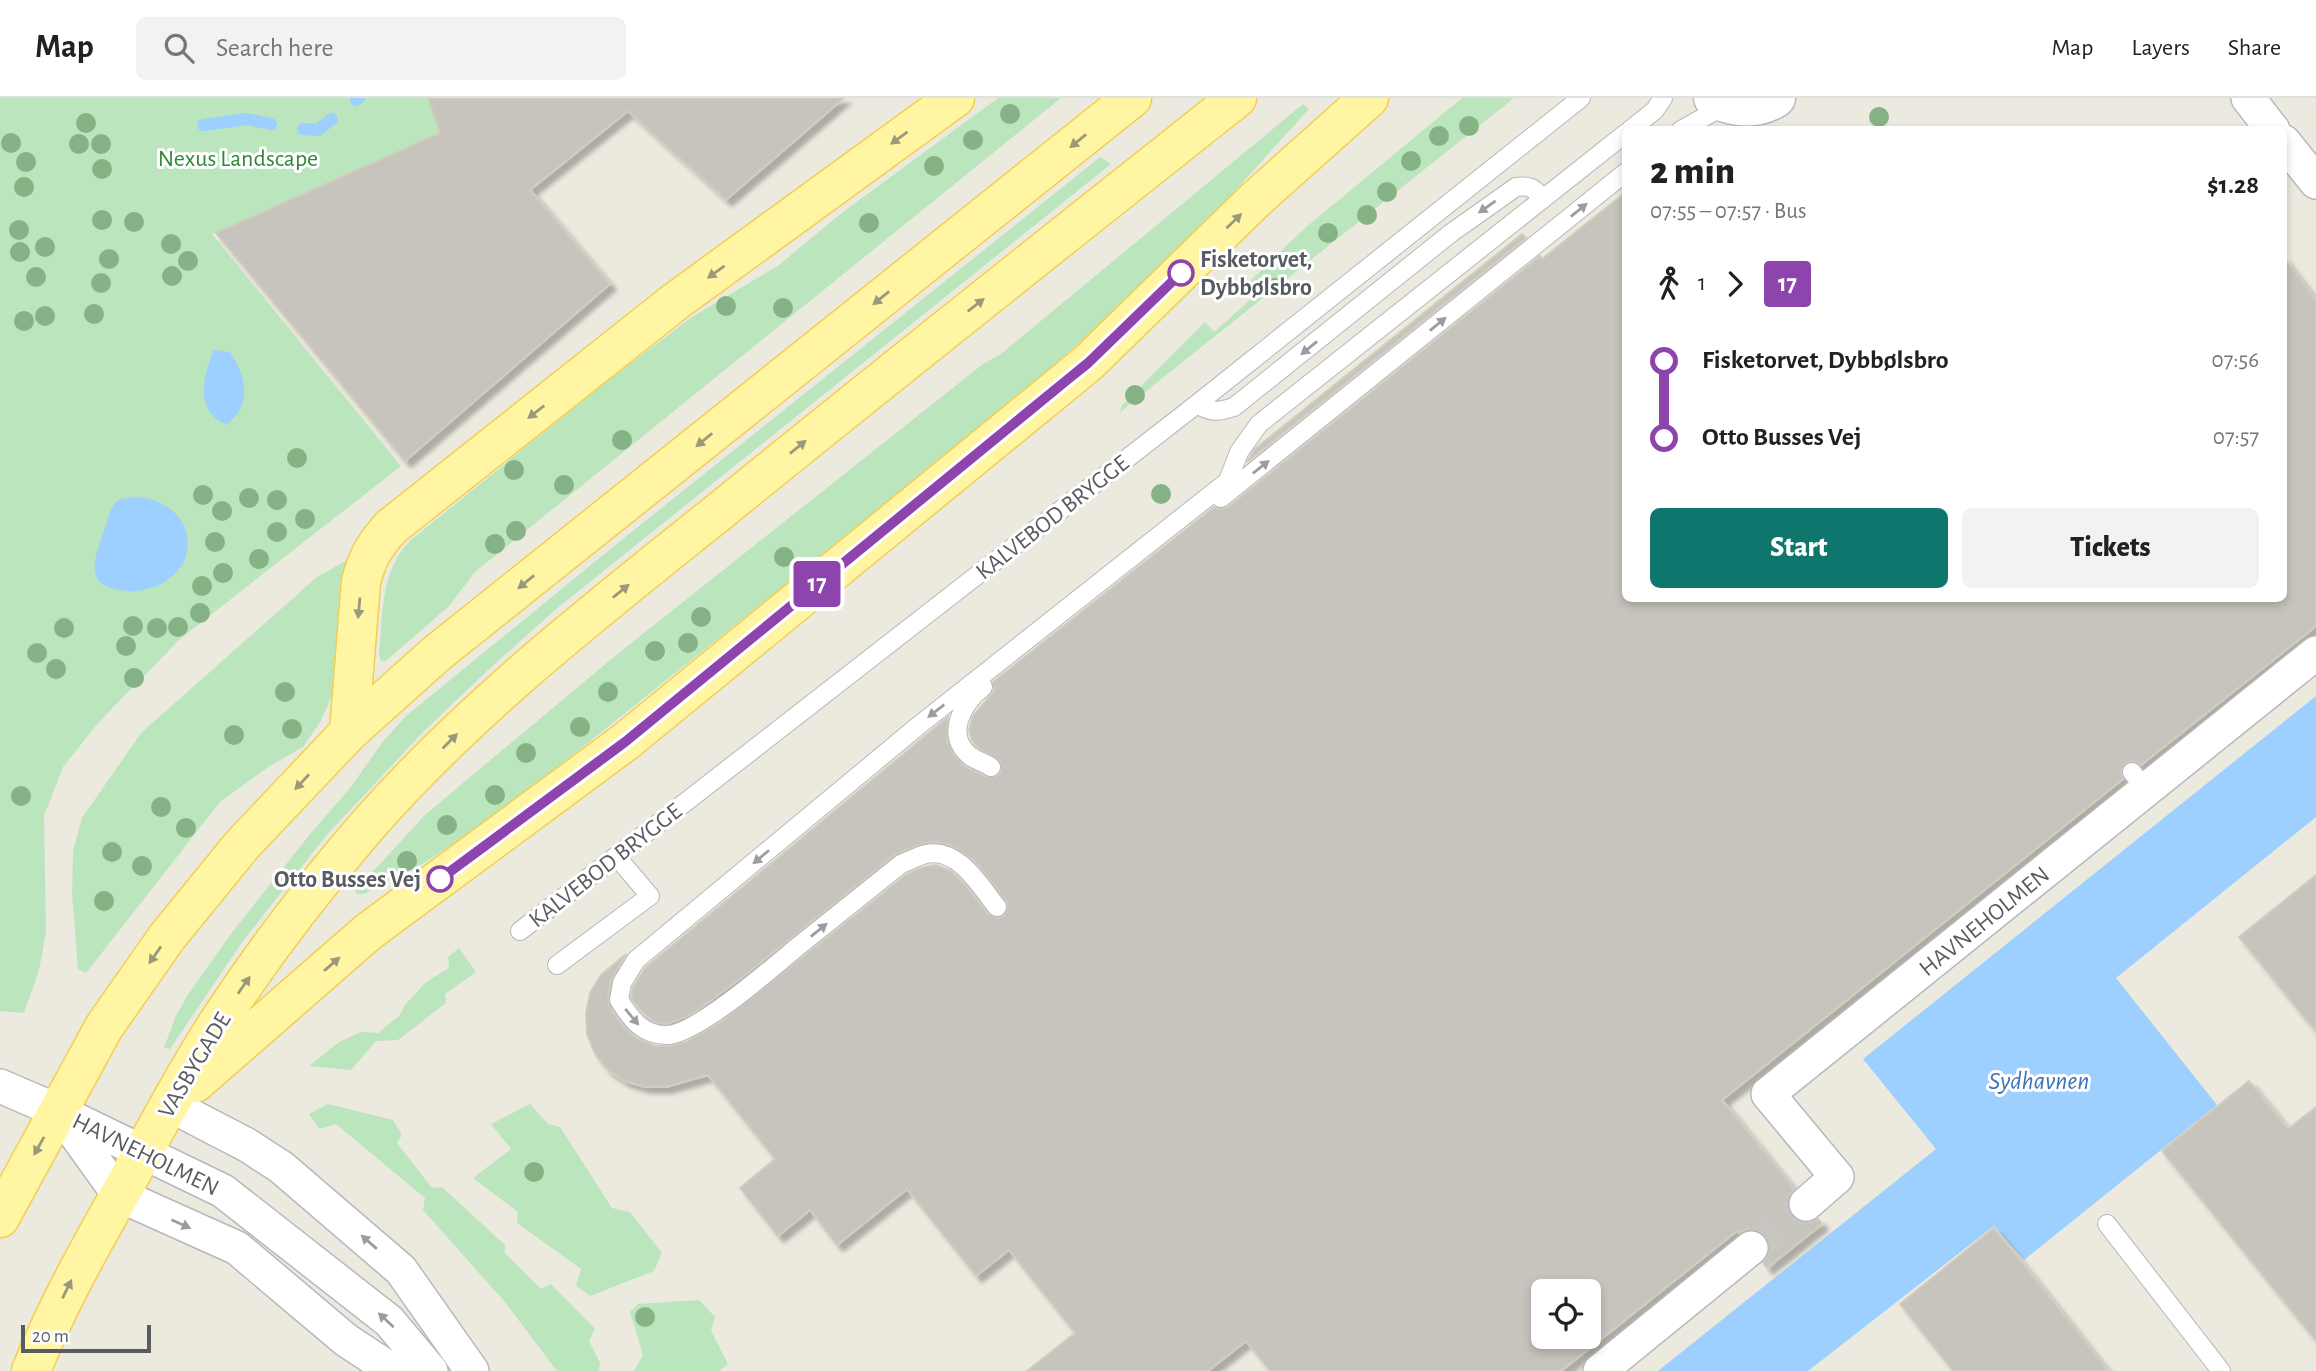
<!DOCTYPE html>
<meta charset="utf-8">
<style>
body{margin:0;font-family:"Alegreya Sans",sans-serif;background:#f2f2f2;color:#202124;height:100vh;display:flex;flex-direction:column;font-size:26px;white-space:nowrap}
*{box-sizing:border-box;margin:0}
p{font-size:23px;color:#757577}
.icon{flex:none;width:38px;height:38px;fill:none;stroke:currentColor;stroke-width:2;stroke-linecap:round;stroke-linejoin:round}
.map{position:relative;flex:1;overflow:hidden}
.side{position:absolute;left:1622px;top:28px;width:665px;height:476px;display:flex;flex-direction:column;background:#fff;border-radius:10px;box-shadow:0 4px 10px #0003}
.side>*{flex:none}
.badge{padding:0 14px;border-radius:5px;font-size:24px;line-height:46px}
.controls{position:absolute;left:1531px;top:1181px;display:grid;gap:14px}
.controls a{display:grid;place-items:center;width:70px;height:70px;border-radius:10px;background:#fff;box-shadow:0 4px 10px #0003;font-size:35px}
.scale{position:absolute;left:21px;bottom:18px;width:130px;box-sizing:border-box;padding-left:7px;border:4px solid #585c61;border-top:0;font-size:19px;line-height:24px;white-space:nowrap;color:#585c61;-webkit-text-stroke:5px #fff;paint-order:stroke}
.map>.badge{position:absolute;translate:-50% -50%;box-shadow:0 0 0 4px #fff}
.legs{display:flex;align-items:center;gap:10px;height:77px;padding:0 28px;font-size:23px}
.legs p{margin-inline-start:auto}
.head{display:flex;align-items:center;justify-content:space-between;height:119px;padding:0 28px}
h1{font-size:38px;font-weight:800;line-height:52px}
.button{display:flex;gap:14px;margin-top:auto;padding:14px 28px}
.button a{flex:1;height:80px;border-radius:10px;background:#0f766e;color:#fff;font-size:28px;font-weight:800;line-height:80px;text-align:center}
.button a+a{background:#f2f2f2;color:#202124}
ul{padding:0 28px;list-style:none}
li{display:flex;align-items:center;gap:24px;height:77px;font-size:26px}
li i{display:grid;place-items:center;width:10px;height:100%;margin:0 9px;background:currentColor}
li i::after{content:'';width:18px;height:18px;margin:-9px;border:5px solid;border-radius:50%;background:#fff}
li p{margin-inline-start:auto}
li:first-child i{background:linear-gradient(#0000 50%,currentColor 0)}
li:last-child i{background:linear-gradient(currentColor 50%,#0000 0)}
header{display:flex;align-items:center;gap:42px;box-sizing:border-box;height:98px;padding:0 35px;background:#fff;border-bottom:2px solid #e0e0e0}
header strong{font-size:33px}
nav{display:flex;gap:38px;margin-inline-start:auto;font-size:24px}
.search{width:490px;height:63px;background:#f2f2f2;display:flex;align-items:center;gap:18px;box-sizing:border-box;padding:0 24px;border-radius:10px;color:#757577;font-size:26px}
.map>svg:first-child{display:block}
</style>
<header>
<strong>Map</strong>
<div class="search"><svg class="icon" aria-label="search" viewBox="0 0 24 24"><circle cx="10" cy="10" r="6"/><path d="M15 15l6 6"/></svg>Search here</div>
<nav><a>Map</a><a>Layers</a><a>Share</a></nav>
</header>
<div class="map">
<svg width="2316" height="1273" viewBox="0 0 2316 1273">
<defs>
<filter id="shadow"><feDropShadow dx="6" dy="6" stdDeviation="2" flood-color="#0004"/></filter>
</defs>
<rect width="100%" height="100%" fill="#eceadf"/>
<g fill="#bbe5bd">
<polygon points="0,0 474,0 437,36 212,136 401,368 180,541 99,624 63,669 44,718 46,834 39,872 24,915 0,913"/>
<path d="M998,0H1061L475,474L449,508L386,563H381L379,556C383,517 380,471 411,442L610,281L692,219L779,167L839,117Z"/>
<polygon points="1462,0 1514,0 1120,314 1122,307 1205,224 1214,234 1258,195 1250,183 1305,130"/>
<polygon points="1303,6 1309,11 1213,117 1124,204 1002,314 500,715 424,765 364,796 356,796 356,792 425,717 463,685 615,558 983,266 1001,256"/>
<polygon points="1100,59 1111,66 555,512 487,573 424,633 326,738 243,843 170,951 164,950 175,920 187,898 233,833 311,735 350,690 384,642 406,618 619,444"/>
<polygon points="349,461 336,588 321,623 303,649 268,669 220,704 86,875 78,871 72,796 73,753 82,720 141,635 317,479"/>
<polygon points="459,850 476,874 445,896 446,905 398,942 376,943 351,972 309,968 339,944 361,934 378,935 400,917 405,907 426,884 449,870 448,859"/>
<polygon points="328,1006 393,1022 402,1037 397,1045 432,1090 442,1089 506,1148 504,1154 541,1191 551,1186 595,1231 589,1243 600,1265 599,1273 557,1273 504,1203 423,1112 425,1100 336,1026 319,1031 309,1016"/>
<polygon points="530,1006 548,1026 560,1029 612,1110 630,1114 662,1155 654,1173 590,1198 576,1188 581,1171 517,1125 518,1114 473,1080 511,1051 491,1026"/>
<polygon points="699,1202 715,1219 711,1233 728,1266 719,1273 634,1273 643,1257 630,1214 638,1206"/>
</g>
<g fill="#9dcfff">
<path d="M214,252L230,254C246,278 253,308 226,327C222,324 215,321 212,317C197,299 206,271 214,252Z"/>
<path d="M135,399C203,403 207,484 137,493C132,494 126,493 121,492C81,488 96,456 105,430C108,421 110,407 119,402C123,400 130,400 135,399Z"/>
<polygon points="2316,598 2316,719 2116,880 2217,1007 2024,1162 1994,1128 1808,1273 1658,1273 1936,1051 1863,961"/>
</g>
<g fill="none" stroke-linecap="round" stroke-linejoin="round">
<g stroke="#9dcfff" stroke-width="12">
<polyline points="356,2 359,0"/>
<polyline points="203,27 247,21 271,26"/>
<polyline points="303,31 318,32 332,21"/>
</g>
</g>
<g fill="#c7c4bd" stroke="#d1ccbe" stroke-width="2" fill-rule="evenodd" filter="url(#shadow)">
<polygon points="428,0 844,0 726,102 628,13 530,92 610,186 405,363 216,135 440,35"/>
<path d="M1626,94V500H2284V160L2316,202V528L2141,667L2131,663L2125,666L2121,675L2123,681L1722,1002L1794,1091L1788,1100L1787,1109L1791,1118L1800,1124L1809,1125L1818,1121L1822,1126L1767,1170L1763,1165L1769,1156L1770,1146L1766,1138L1757,1132L1747,1131L1739,1135L1737,1133L1561,1273H1270L1246,1243L1208,1273H1027L1075,1235L1009,1152L976,1178L907,1091L837,1147L810,1112L778,1138L740,1090L775,1061L708,977L666,989H645L625,983L608,972L595,956L587,936L586,915L590,895L601,877L626,856L611,883L608,900L609,908L624,929L638,941L656,948H670L686,944L722,923L907,776L924,769L936,767L951,773L967,789L988,816L998,820L1004,818L1008,808L1006,803L975,763L952,748L937,744L923,745L894,757L745,877L692,916L667,926L655,924L642,914L631,900L633,889L645,870L948,619L947,642L954,657L964,668L986,679L997,678L1001,674V664L977,649L972,643L969,632L973,618L994,593L993,584L1214,409L1222,411L1228,409L1540,158L1542,161ZM1544,1194H1589V1239H1544Z"/>
<polygon points="1522,136 1526,140 1247,364 1255,351"/>
<polygon points="2316,777 2316,934 2239,839"/>
<polygon points="2249,983 2288,1031 2316,1009 2316,1243 2162,1053"/>
<polygon points="1994,1130 2036,1182 2108,1273 1953,1273 1900,1206"/>
</g>
<g fill="none" stroke-linecap="round" stroke-linejoin="round">
<polyline stroke="#c7c6c0" stroke-width="33" stroke-dasharray="33 17" stroke-linecap="butt" points="1751,1150 1806,1106"/>
<g stroke="#b5b8bd" stroke-width="20">
<g id="lane">
<polyline points="1630,32 1655,12 1663,0"/>
<polyline points="1681,32 1724,8"/>
<path d="M1197,306C1211,315 1218,314 1234,309L1451,135L1516,89C1530,87 1534,90 1543,101"/>
<polyline points="1221,400 1626,74"/>
<path d="M983,589C963,605 944,637 970,658C976,662 984,665 991,669"/>
<polyline points="2132,674 2146,692"/>
<path d="M997,809C980,788 958,749 926,756C918,758 909,763 901,766C866,794 831,822 796,850C771,871 698,935 668,937C643,938 631,921 619,902L622,885L636,862L918,628L1228,383L1239,354L1259,326L1626,35"/>
<polyline points="520,833 1197,306 1581,0"/>
<polyline points="557,867 650,798 616,758"/>
<polyline points="2107,1126 2221,1273"/>
</g>
</g>
<g stroke="#b5b8bd" stroke-width="36">
<g id="street">
<polyline points="2248,0 2273,32"/>
<polyline points="2284,44 2316,84"/>
<polyline points="0,988 58,1013 223,1093 389,1223 431,1273"/>
<polyline points="170,1007 247,1047 281,1069 401,1172 472,1273"/>
<polyline points="61,1016 119,1097 237,1150 346,1242 393,1273"/>
<polyline points="1806,1106 1837,1079 1768,996 2316,555"/>
<polyline points="1600,1273 1751,1150"/>
</g>
</g>
<g stroke="#b5b9bf" stroke-width="41">
<path id="secondary" d="M1713,0C1734,10 1755,13 1776,0"/>
</g>
<g stroke="#f3cf51" stroke-width="41">
<g id="primary">
<path d="M349,634L361,484C367,460 374,448 391,429L676,203L955,0"/>
<polyline points="195,985 368,834 625,644 1088,265 1255,102 1369,0"/>
<polyline points="0,1120 104,929 167,839 242,747 349,634 436,556 1132,0"/>
<path d="M31,1273C55,1212 87,1155 119,1098C152,1038 184,977 221,920C265,853 315,788 367,728C471,609 598,511 720,413C891,274 1064,137 1237,0"/>
</g>
</g>
<use href="#lane" stroke="#fff" stroke-width="18"/>
<use href="#street" stroke="#fff" stroke-width="33"/>
<use href="#secondary" stroke="#fff" stroke-width="38"/>
<use href="#primary" stroke="#fff5a2" stroke-width="38"/>
</g>
<g fill="#86b385">
<circle cx="1010" cy="16" r="10"/>
<circle cx="1879" cy="19" r="10"/>
<circle cx="86" cy="25" r="10"/>
<circle cx="1469" cy="28" r="10"/>
<circle cx="1439" cy="38" r="10"/>
<circle cx="973" cy="42" r="10"/>
<circle cx="11" cy="45" r="10"/>
<circle cx="79" cy="46" r="10"/>
<circle cx="101" cy="46" r="10"/>
<circle cx="1411" cy="63" r="10"/>
<circle cx="26" cy="64" r="10"/>
<circle cx="934" cy="68" r="10"/>
<circle cx="102" cy="71" r="10"/>
<circle cx="24" cy="89" r="10"/>
<circle cx="1387" cy="94" r="10"/>
<circle cx="1367" cy="117" r="10"/>
<circle cx="102" cy="122" r="10"/>
<circle cx="134" cy="124" r="10"/>
<circle cx="869" cy="125" r="10"/>
<circle cx="19" cy="132" r="10"/>
<circle cx="1328" cy="135" r="10"/>
<circle cx="171" cy="146" r="10"/>
<circle cx="45" cy="149" r="10"/>
<circle cx="20" cy="154" r="10"/>
<circle cx="109" cy="161" r="10"/>
<circle cx="188" cy="163" r="10"/>
<circle cx="172" cy="178" r="10"/>
<circle cx="36" cy="179" r="10"/>
<circle cx="101" cy="185" r="10"/>
<circle cx="1275" cy="190" r="10"/>
<circle cx="726" cy="208" r="10"/>
<circle cx="783" cy="210" r="10"/>
<circle cx="94" cy="216" r="10"/>
<circle cx="45" cy="218" r="10"/>
<circle cx="24" cy="223" r="10"/>
<circle cx="1135" cy="297" r="10"/>
<circle cx="622" cy="342" r="10"/>
<circle cx="297" cy="360" r="10"/>
<circle cx="514" cy="372" r="10"/>
<circle cx="564" cy="387" r="10"/>
<circle cx="1161" cy="396" r="10"/>
<circle cx="203" cy="397" r="10"/>
<circle cx="249" cy="400" r="10"/>
<circle cx="277" cy="402" r="10"/>
<circle cx="222" cy="413" r="10"/>
<circle cx="305" cy="421" r="10"/>
<circle cx="516" cy="433" r="10"/>
<circle cx="277" cy="434" r="10"/>
<circle cx="215" cy="444" r="10"/>
<circle cx="495" cy="446" r="10"/>
<circle cx="784" cy="459" r="10"/>
<circle cx="259" cy="461" r="10"/>
<circle cx="223" cy="475" r="10"/>
<circle cx="202" cy="488" r="10"/>
<circle cx="200" cy="515" r="10"/>
<circle cx="701" cy="519" r="10"/>
<circle cx="133" cy="528" r="10"/>
<circle cx="178" cy="529" r="10"/>
<circle cx="64" cy="530" r="10"/>
<circle cx="157" cy="530" r="10"/>
<circle cx="688" cy="545" r="10"/>
<circle cx="126" cy="548" r="10"/>
<circle cx="655" cy="553" r="10"/>
<circle cx="37" cy="555" r="10"/>
<circle cx="56" cy="571" r="10"/>
<circle cx="134" cy="580" r="10"/>
<circle cx="285" cy="594" r="10"/>
<circle cx="608" cy="594" r="10"/>
<circle cx="580" cy="629" r="10"/>
<circle cx="292" cy="631" r="10"/>
<circle cx="234" cy="637" r="10"/>
<circle cx="526" cy="655" r="10"/>
<circle cx="495" cy="697" r="10"/>
<circle cx="21" cy="698" r="10"/>
<circle cx="161" cy="709" r="10"/>
<circle cx="447" cy="727" r="10"/>
<circle cx="186" cy="730" r="10"/>
<circle cx="112" cy="754" r="10"/>
<circle cx="407" cy="763" r="10"/>
<circle cx="142" cy="768" r="10"/>
<circle cx="104" cy="803" r="10"/>
<circle cx="534" cy="1074" r="10"/>
<circle cx="645" cy="1219" r="10"/>
</g>
<defs><path id="oneway-solid" d="M-6-.8H1V-3.2L6.5 0L1 3.2V.8H-6Z" transform="scale(1.75)"/></defs>
<g fill="#9b997b">
<use href="#oneway-solid" transform="translate(899 40) rotate(144)"/>
<use href="#oneway-solid" transform="translate(1078 43) rotate(141)"/>
<use href="#oneway-solid" transform="translate(1234 123) rotate(-44)"/>
<use href="#oneway-solid" transform="translate(716 174) rotate(144)"/>
<use href="#oneway-solid" transform="translate(881 200) rotate(141)"/>
<use href="#oneway-solid" transform="translate(976 207) rotate(-38)"/>
<use href="#oneway-solid" transform="translate(536 314) rotate(142)"/>
<use href="#oneway-solid" transform="translate(704 342) rotate(141)"/>
<use href="#oneway-solid" transform="translate(798 349) rotate(-39)"/>
<use href="#oneway-solid" transform="translate(526 484) rotate(141)"/>
<use href="#oneway-solid" transform="translate(621 493) rotate(-39)"/>
<use href="#oneway-solid" transform="translate(359 510) rotate(95)"/>
<use href="#oneway-solid" transform="translate(450 643) rotate(-45)"/>
<use href="#oneway-solid" transform="translate(302 684) rotate(133)"/>
<use href="#oneway-solid" transform="translate(155 857) rotate(125)"/>
<use href="#oneway-solid" transform="translate(332 866) rotate(-41)"/>
<use href="#oneway-solid" transform="translate(244 887) rotate(-55)"/>
<use href="#oneway-solid" transform="translate(39 1048) rotate(119)"/>
<use href="#oneway-solid" transform="translate(67 1191) rotate(-64)"/>
</g>
<g fill="#9b9da0">
<use href="#oneway-solid" transform="translate(1487 109) rotate(145)"/>
<use href="#oneway-solid" transform="translate(1579 112) rotate(-39)"/>
<use href="#oneway-solid" transform="translate(1438 226) rotate(-39)"/>
<use href="#oneway-solid" transform="translate(1309 250) rotate(141)"/>
<use href="#oneway-solid" transform="translate(1261 369) rotate(-38)"/>
<use href="#oneway-solid" transform="translate(936 613) rotate(142)"/>
<use href="#oneway-solid" transform="translate(761 759) rotate(140)"/>
<use href="#oneway-solid" transform="translate(819 832) rotate(-39)"/>
<use href="#oneway-solid" transform="translate(632 919) rotate(50)"/>
<use href="#oneway-solid" transform="translate(181 1126) rotate(24)"/>
<use href="#oneway-solid" transform="translate(369 1144) rotate(-139)"/>
<use href="#oneway-solid" transform="translate(386 1222) rotate(-137)"/>
</g>
<g fill="none" stroke-linecap="round" stroke-linejoin="round">
<g stroke="#fff" stroke-width="16">
<polyline id="line-1" points="440,781 625,644 1067,282 1088,265 1181,175"/>
</g>
<use href="#line-1" stroke="#8e44ad" stroke-width="10"/>
</g>
<g fill="#fff" stroke="#8e44ad" stroke-width="3.5">
<circle cx="1181" cy="175" r="12"/>
<circle cx="440" cy="781" r="12"/>
</g>
<g text-anchor="middle" stroke-width="6" stroke-linejoin="round" paint-order="stroke">
<g font-size="24" fill="#33863b" stroke="#fff">
<text x="238" y="68">Nexus Landscape</text>
</g>
<g font-size="24" font-weight="bold" fill="#585c61" stroke="#fff" text-anchor="start">
<text x="1200" y="169">Fisketorvet,<tspan x="1200" dy="28">Dybbølsbro</tspan></text>
<text x="421" y="789" text-anchor="end">Otto Busses Vej</text>
</g>
<g font-size="24" fill="#585c61" stroke="#fff">
<text transform="translate(1052 419) rotate(-38)" y="8">KALVEBOD BRYGGE</text>
<text transform="translate(605 767) rotate(-38)" y="8">KALVEBOD BRYGGE</text>
<text transform="translate(1984 823) rotate(-39)" y="8">HAVNEHOLMEN</text>
<text transform="translate(194 967) rotate(-59)" y="8">VASBYGADE</text>
<text transform="translate(146 1056) rotate(26)" y="8">HAVNEHOLMEN</text>
</g>
<g font-size="26" font-style="italic" fill="#3c73bb" stroke="#fff">
<text x="2039" y="991">Sydhavnen</text>
</g>
</g>
</svg>
<div class="controls">
<a><svg class="icon" aria-label="locate" viewBox="0 0 24 24"><circle cx="12" cy="12" r="6"/><path d="M12 2v4M12 18v4M2 12h4M18 12h4"/></svg></a>
</div>
<div class="scale">20 m</div>
<b class="badge" style="left:817px;top:486px;background:#8e44ad;color:#fff">17</b>
<section class="side">
<div class="head"><div><h1>2 min</h1><p>07:55 – 07:57 · Bus</p></div><b>$1.28</b></div>
<div class="legs"><svg class="icon" aria-label="walk" viewBox="0 0 24 24"><circle cx="13" cy="4" r="2"/><path d="M13 8l-2 6 4 7M11 14l-3 7M7 12l3-4h3l4 4"/></svg>1<svg class="icon" aria-label="forward" viewBox="0 0 24 24"><path d="M9 5l7 7-7 7"/></svg><b class="badge" style="background:#8e44ad;color:#fff">17</b></div>
<ul>
<li><i style="color:#8e44ad"></i><b>Fisketorvet, Dybbølsbro</b><p>07:56</p></li>
<li><i style="color:#8e44ad"></i><b>Otto Busses Vej</b><p>07:57</p></li>
</ul>
<div class="button"><a>Start</a><a>Tickets</a></div>
</section>
</div>
